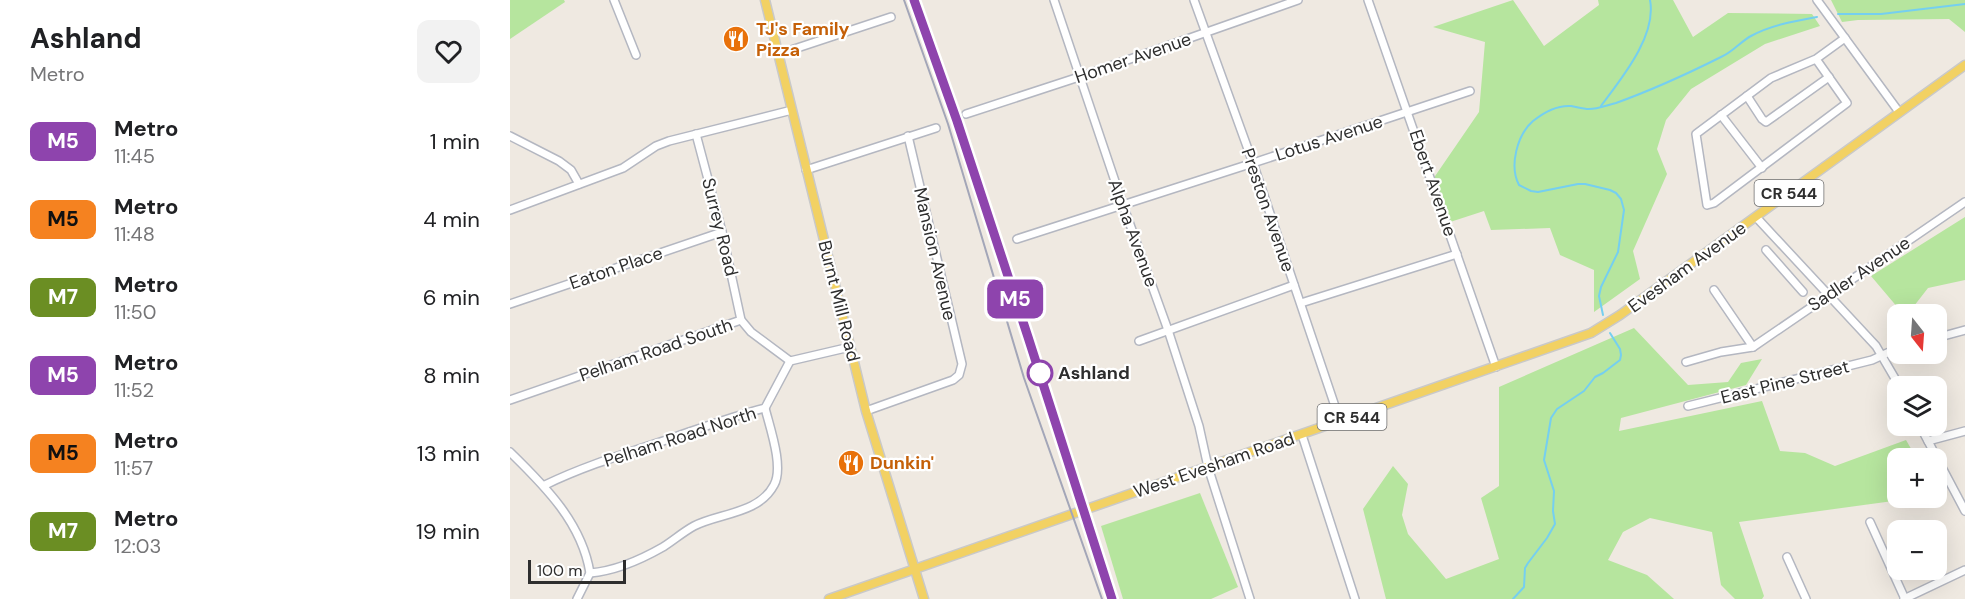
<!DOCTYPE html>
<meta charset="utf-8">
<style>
body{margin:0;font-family:"DM Sans",sans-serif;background:#f2f2f2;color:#202124;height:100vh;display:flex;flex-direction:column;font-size:22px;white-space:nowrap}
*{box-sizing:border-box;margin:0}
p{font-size:20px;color:#757577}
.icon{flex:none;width:33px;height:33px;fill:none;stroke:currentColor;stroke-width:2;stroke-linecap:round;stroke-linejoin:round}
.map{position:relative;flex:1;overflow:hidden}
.details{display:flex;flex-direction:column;background:#fff;width:510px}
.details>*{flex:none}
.badge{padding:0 12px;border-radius:9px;font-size:21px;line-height:39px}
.needle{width:39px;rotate:163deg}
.tools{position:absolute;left:1377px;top:304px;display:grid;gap:12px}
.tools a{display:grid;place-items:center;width:60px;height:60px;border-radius:12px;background:#fff;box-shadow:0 6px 24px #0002;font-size:30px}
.scale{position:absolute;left:18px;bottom:15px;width:98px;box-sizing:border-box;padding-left:6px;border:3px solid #2e2e2e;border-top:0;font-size:16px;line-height:21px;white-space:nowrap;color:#2e2e2e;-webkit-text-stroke:4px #fff;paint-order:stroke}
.map>.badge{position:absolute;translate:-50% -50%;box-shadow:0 0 0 3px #fff}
.round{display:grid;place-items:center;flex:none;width:63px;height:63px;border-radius:12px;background:#f2f2f2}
.overview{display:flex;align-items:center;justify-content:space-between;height:102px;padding:0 30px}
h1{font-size:28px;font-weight:700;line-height:45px}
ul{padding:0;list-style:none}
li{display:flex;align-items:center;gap:18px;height:78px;padding:0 30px}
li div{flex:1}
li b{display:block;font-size:22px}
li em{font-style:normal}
li .badge{min-width:66px;font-weight:700;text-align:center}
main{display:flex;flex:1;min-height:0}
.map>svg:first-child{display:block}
</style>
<main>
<section class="details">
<div class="overview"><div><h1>Ashland</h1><p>Metro</p></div><a class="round"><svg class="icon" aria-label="heart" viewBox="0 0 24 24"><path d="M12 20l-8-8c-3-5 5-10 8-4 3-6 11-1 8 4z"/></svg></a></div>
<ul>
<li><span class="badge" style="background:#8e44ad;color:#fff">M5</span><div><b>Metro</b><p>11:45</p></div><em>1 min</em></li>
<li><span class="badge" style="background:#f58220;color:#111">M5</span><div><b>Metro</b><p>11:48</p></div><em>4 min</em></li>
<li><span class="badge" style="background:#6b8e23;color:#fff">M7</span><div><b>Metro</b><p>11:50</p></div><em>6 min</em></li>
<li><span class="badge" style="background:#8e44ad;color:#fff">M5</span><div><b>Metro</b><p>11:52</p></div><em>8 min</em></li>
<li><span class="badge" style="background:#f58220;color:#111">M5</span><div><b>Metro</b><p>11:57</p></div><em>13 min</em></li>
<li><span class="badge" style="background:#6b8e23;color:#fff">M7</span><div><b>Metro</b><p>12:03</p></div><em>19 min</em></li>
</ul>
</section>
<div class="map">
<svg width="1455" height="599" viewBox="0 0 1455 599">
<rect width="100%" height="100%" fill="#efe9e1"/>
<g fill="#b6e59e">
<polygon points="0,0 54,0 55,2 0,39"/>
<polygon points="1003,0 1034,46 1089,5 1088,0 1163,0 1183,37 1218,13 1302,14 1310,26 1255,44 1181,89 1156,120 1147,149 1157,174 1123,251 1130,279 1084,312 1084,270 1050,255 1040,228 981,230 974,211 934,224 921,182 969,112 975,42 923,27"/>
<polygon points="1321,0 1455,0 1455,32 1439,19 1348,20 1332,22"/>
<polygon points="1455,217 1455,280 1418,288 1397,315 1394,315 1361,276"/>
<polygon points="1124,328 1178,385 1218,382 1231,363 1252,359 1236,385 1111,418 1109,431 1252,401 1270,451 1295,453 1325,466 1396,440 1407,459 1388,459 1388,498 1405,498 1229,522 1254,596 1252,599 1225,599 1211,585 1202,532 1140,518 1113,532 1098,560 1137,575 1164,599 876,599 853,509 883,466 898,484 892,515 898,534 936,579 989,559 971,498 989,486 989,387"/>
<polygon points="690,493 728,587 701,599 613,599 591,526"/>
</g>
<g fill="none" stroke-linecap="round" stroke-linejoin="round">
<g stroke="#75cff0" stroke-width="2">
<polyline points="1328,14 1371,14 1455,4"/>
<path d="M1091,106C1111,79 1147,36 1140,0"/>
<path d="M1093,315L1089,296L1091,287L1108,252L1114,210L1111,199L1106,193L1100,190L1075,184H1068L1028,192L1021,191L1009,185C999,166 1007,135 1023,121C1033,113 1047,105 1061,106C1067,107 1073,109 1079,109C1088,109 1097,105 1106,103C1142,90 1177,74 1211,57C1223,52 1230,42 1241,36C1261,25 1285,21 1307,17"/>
<polyline points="1003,599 1014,587 1015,568 1018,563 1037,538 1045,524 1043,511 1044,491 1034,460 1041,418 1047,409 1074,391 1085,377 1093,373 1110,360 1111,355 1110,349 1100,333"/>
</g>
<g stroke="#b4b7c1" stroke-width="10">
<g id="minor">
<polyline points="104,0 126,55"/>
<polyline points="544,0 613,205 658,330 689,426 698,467 740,599"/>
<polyline points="684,0 743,163 830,421"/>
<polyline points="858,0 986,367"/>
<polyline points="1307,0 1389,112"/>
<polyline points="269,54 381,17"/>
<polyline points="1306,59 1337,103 1204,203 1197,205 1186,134 1261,78 1306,59 1335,38"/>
<polyline points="1237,96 1252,119 1256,122 1319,77"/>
<polyline points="456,114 569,77 788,0"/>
<polyline points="1211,115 1252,168"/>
<polyline points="186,134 212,232 231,320 241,332 280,361"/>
<polyline points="0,136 49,161 61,170 69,184"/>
<polyline points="296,170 426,128"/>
<polyline points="0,210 113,168 146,146 159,141 282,110"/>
<polyline points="1246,217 1366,346 1390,387"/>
<polyline points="507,239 743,163 960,91"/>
<polyline points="1256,250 1293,292"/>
<polyline points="1204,290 1243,347"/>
<polyline points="791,303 947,254"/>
<polyline points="0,304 212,232"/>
<polyline points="1426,338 1455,330"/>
<polyline points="629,341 784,285"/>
<polyline points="280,361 340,347"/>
<polyline points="1176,362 1211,352 1243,347 1455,202"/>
<polyline points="0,400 231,320"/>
<polyline points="1178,406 1362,360 1388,348"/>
<polyline points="356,411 443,380 449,375 452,364 398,136"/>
<polyline points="1410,426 1455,511"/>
<polyline points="792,435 845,599"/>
<polyline points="1418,441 1455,431"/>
<path d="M0,452C35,486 72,523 80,573L67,599"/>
<path d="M35,485C74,466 117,453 159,439C191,428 223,416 255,408L280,361"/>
<polyline points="1360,522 1395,599"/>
<polyline points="1277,557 1296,599"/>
<path d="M80,573C105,571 132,559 153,547C164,540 173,532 184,526C209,513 249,514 264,485C274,467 260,428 255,408"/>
<polyline points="1394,599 1455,570"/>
</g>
</g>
<g stroke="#c9c9c9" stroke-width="11">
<g id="major">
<polyline points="255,0 356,411 414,599"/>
<polyline points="319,599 1081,333 1110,315 1455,65"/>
</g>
</g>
<use href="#minor" stroke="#fff" stroke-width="7"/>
<use href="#major" stroke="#f2d163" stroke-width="8"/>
<g stroke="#a3a6b8" stroke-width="2">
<polyline points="394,0 438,124 514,378 592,599"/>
<polyline points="404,0 447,121 512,319 602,599"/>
</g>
</g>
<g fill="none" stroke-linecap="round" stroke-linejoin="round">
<g stroke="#fff" stroke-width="14">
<polyline id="line" points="404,0 447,121 518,337 602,599"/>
</g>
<use href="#line" stroke="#8e44ad" stroke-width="9"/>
</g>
<defs>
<g id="restaurant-disc" transform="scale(1.35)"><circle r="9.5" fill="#e8710a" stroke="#fff"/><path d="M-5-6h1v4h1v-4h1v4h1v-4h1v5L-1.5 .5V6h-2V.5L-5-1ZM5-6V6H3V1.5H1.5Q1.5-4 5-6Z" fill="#fff"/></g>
</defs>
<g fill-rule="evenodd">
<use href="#restaurant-disc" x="226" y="39"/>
<use href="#restaurant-disc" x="341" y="463"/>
</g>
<circle fill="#fff" stroke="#8e44ad" stroke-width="3" cx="530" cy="373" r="12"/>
<g text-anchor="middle" stroke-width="4.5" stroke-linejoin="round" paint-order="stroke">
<g fill="#fff" stroke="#6d6d6d" stroke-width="1.5">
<rect x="1244.5" y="180" width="69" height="26" rx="4.5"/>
<rect x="807.5" y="404" width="69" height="26" rx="4.5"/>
</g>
<g font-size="16" font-weight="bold" fill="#2e2e2e">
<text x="1279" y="199">CR 544</text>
<text x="842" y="423">CR 544</text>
</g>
<g font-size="18" font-weight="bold" fill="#c56008" stroke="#fff" text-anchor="start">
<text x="246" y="35">TJ's Family<tspan x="246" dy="21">Pizza</tspan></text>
<text x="360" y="469">Dunkin'</text>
</g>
<g font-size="18" fill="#2e2e2e" stroke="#fff">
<text transform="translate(623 58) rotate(-19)" y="6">Homer Avenue</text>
<text transform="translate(819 138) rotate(-18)" y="6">Lotus Avenue</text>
<text transform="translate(923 183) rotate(71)" y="6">Ebert Avenue</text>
<text transform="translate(758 210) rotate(71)" y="6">Preston Avenue</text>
<text transform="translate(210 227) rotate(76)" y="6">Surrey Road</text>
<text transform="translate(623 233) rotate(70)" y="6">Alpha Avenue</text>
<text transform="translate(425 254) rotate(77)" y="6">Mansion Avenue</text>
<text transform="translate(1177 267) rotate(-36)" y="6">Evesham Avenue</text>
<text transform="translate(106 268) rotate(-19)" y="6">Eaton Place</text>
<text transform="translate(1349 274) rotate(-34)" y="6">Sadler Avenue</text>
<text transform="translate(329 301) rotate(76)" y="6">Burnt Mill Road</text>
<text transform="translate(146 350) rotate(-19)" y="6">Pelham Road South</text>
<text transform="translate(1275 382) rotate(-14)" y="6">East Pine Street</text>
<text transform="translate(170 437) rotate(-18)" y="6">Pelham Road North</text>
<text transform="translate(704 465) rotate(-19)" y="6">West Evesham Road</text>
</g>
<g font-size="18" font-weight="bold" fill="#2e2e2e" stroke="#fff" text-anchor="start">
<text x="548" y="379">Ashland</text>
</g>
</g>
</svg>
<div class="tools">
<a><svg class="needle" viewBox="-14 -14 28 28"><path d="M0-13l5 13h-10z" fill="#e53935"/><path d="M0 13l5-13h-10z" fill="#757577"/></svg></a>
<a><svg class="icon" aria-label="layers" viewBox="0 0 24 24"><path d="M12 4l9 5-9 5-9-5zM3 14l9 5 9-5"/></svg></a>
<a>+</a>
<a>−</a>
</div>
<div class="scale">100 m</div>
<b class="badge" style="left:505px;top:299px;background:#8e44ad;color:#fff">M5</b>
</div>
</main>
